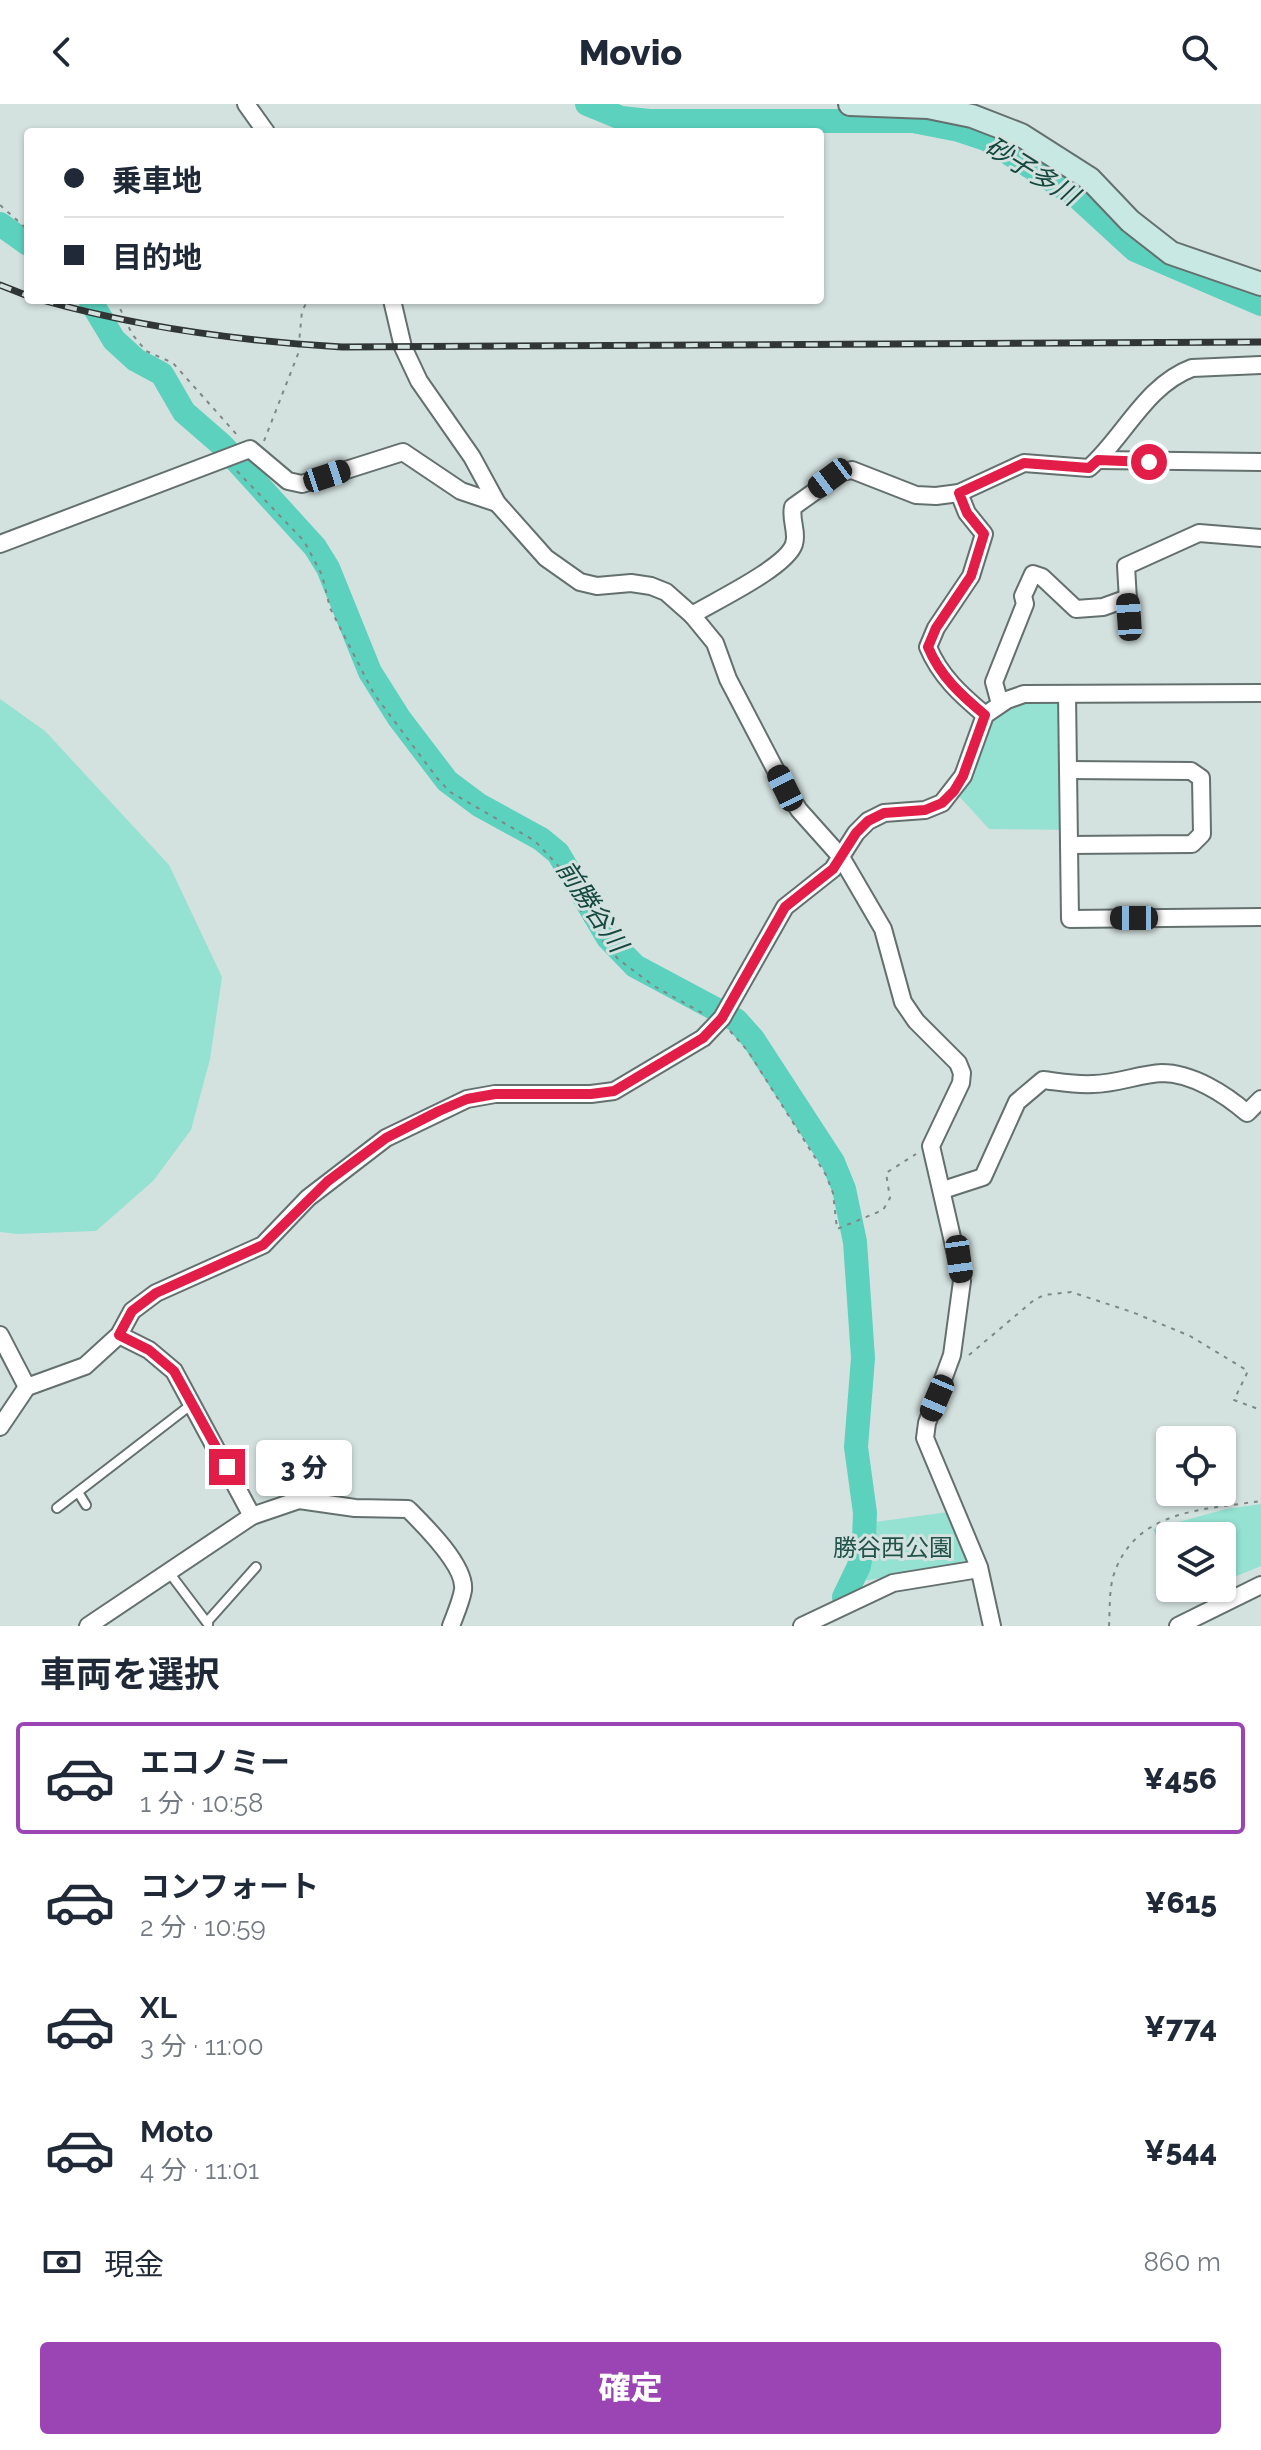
<!DOCTYPE html>
<html lang="ja">
<head>
<meta charset="utf-8">
<style>
  body { margin:0; font-family:Raleway,"Noto Sans JP",sans-serif; background:#f6f6f7; color:#1f2937; height:100vh; display:flex; flex-direction:column; font-size:30px; white-space:nowrap }
  * { box-sizing:border-box; margin:0 }
  p { font-size:26px; color:#747a83 }
  .icon { flex:none; width:44px; height:44px; fill:none; stroke:currentColor; stroke-width:2; stroke-linecap:round; stroke-linejoin:round }
  .map { position:relative; height:1522px; overflow:hidden }
  .panel { display:flex; flex-direction:column; background:#fff; flex:1 }
  .panel>* { flex:none }
  .banner { position:absolute; left:24px; top:24px; width:800px; height:176px; border-radius:8px; box-shadow:0 2px 6px #0004; display:grid; align-content:center; height:176px; padding:0 40px; background:#fff }
  .buttons { position:absolute; left:1156px; top:1322px; display:grid; gap:16px }
  .buttons a { display:grid; place-items:center; width:80px; height:80px; border-radius:8px; background:#fff; box-shadow:0 2px 6px #0004; font-size:40px }
  .end { position:absolute; width:36px; height:36px; margin:-18px; border:10px solid #e11d48; background:#fff; box-shadow:0 0 0 4px #fff }
  .from { border-radius:50% }
  .bubble { position:absolute; height:56px; border-radius:8px; background:#fff; box-shadow:0 2px 6px #0004; font-size:26px; font-weight:800; line-height:56px; text-align:center }
  .car { position:absolute; width:24px; height:48px; margin:-24px -12px; border-radius:10px; box-shadow:0 0 6px 2px #0007; background:linear-gradient(#222 24%,#8ab4d8 0 40%,#222 0 76%,#8ab4d8 0 86%,#222 0) }
  .banner b { display:flex; align-items:center; gap:28px; height:76px; font-size:30px }
  .banner b+b { border-top:2px solid #e0e1e3 }
  .banner i { width:20px; height:20px; background:#1f2937 }
  ul { padding:0; list-style:none }
  li { display:flex; align-items:center; gap:24px; height:112px; margin:0 16px 12px; padding:0 24px; border:4px solid transparent; border-radius:8px }
  li div { flex:1 }
  li b { display:block; font-size:30px }
  li em { font-style:normal; font-weight:800 }
  li.on { border-color:#9a45b3 }
  li>.icon { width:72px; height:72px; stroke-width:1.5 }
  h2 { padding:0 40px; font-size:36px; line-height:96px }
  .pay { display:flex; align-items:center; gap:20px; height:88px; padding:0 40px; font-size:30px }
  .pay p { margin-inline-start:auto }
  .primary-button { display:flex; gap:16px; margin-top:auto; padding:16px 40px }
  .primary-button a { flex:1; height:92px; border-radius:8px; background:#9a45b3; color:#fff; font-size:32px; font-weight:800; line-height:92px; text-align:center }
  header { display:flex; justify-content:space-between; align-items:center; height:104px; padding:0 40px; background:#fff; font-size:36px; font-weight:800 }
  .map>svg:first-child { display:block }
</style>
</head>
<body>
<header><svg class="icon" aria-label="back" viewBox="0 0 24 24"><path d="M15 5l-7 7 7 7"/></svg>Movio<svg class="icon" aria-label="search" viewBox="0 0 24 24"><circle cx="10" cy="10" r="6"/><path d="M15 15l6 6"/></svg></header>
<div class="map">
<svg width="1261" height="1522" viewBox="0 0 1261 1522">
  <rect width="100%" height="100%" fill="#d4e2df"/>
  <!-- green -->
  <g fill="#95e1d2">
    <path d="M0 595 45 627 169 761 222 873 210 955 191 1026 153 1077 96 1127 17 1130 0 1128Z"/>
    <path d="M1075 595 1066 726 989 725 957 690 981 622 1009 597Z"/>
    <path d="M1261 1400V1462L1222 1478V1432H1170V1464L1153 1425 1226 1405Z"/>
    <path d="M948 1408 967 1461 862 1477 868 1419Z"/>
  </g>
  <g fill="none" stroke-linecap="round" stroke-linejoin="round">
    <!-- river -->
    <g stroke="#5cd1be" stroke-width="24">
      <path d="M587 0 621 14 649 17H913L959 26 986 35 1075 91 1135 146 1261 200"/>
      <path d="M0 120 28 140"/>
      <path d="M90 196 114 236 136 256 162 270 184 308 222 341 315 443 328 464 370 568 399 614 447 677 479 701 541 735 558 749 608 834 635 862 736 916 753 935 833 1058 844 1085 855 1138 863 1254 856 1343 865 1409 864 1433 859 1462 844 1493"/>
    </g>
    <!-- lane casing -->
    <g stroke="#64706e" stroke-width="12">
      <g id="lane">
        <path d="M78 1388 86 1401"/>
        <path d="M57 1404 192 1300"/>
        <path d="M168 1467 208 1520"/>
        <path d="M207 1518 256 1463"/>
      </g>
    </g>
    <!-- street casing -->
    <g stroke="#64706e" stroke-width="20">
      <g id="street">
        <path d="M246 0 266 28"/>
        <path d="M392 196 403 243 419 277 472 353 497 399 546 454 580 478 597 482 631 479 651 482 666 488 692 511 715 539 728 575 785 684 799 706 841 753 883 825 903 898 916 917 958 959 962 969 961 979 931 1042 962 1177 952 1251 927 1319 925 1334 979 1463 992 1522"/>
        <path d="M1098 356 1261 358"/>
        <path d="M959 389 967 409 984 430 971 472 936 524 928 543C940 572 961 591 985 611"/>
        <path d="M0 440 250 345 288 377 302 380 403 348 461 387 497 399"/>
        <path d="M692 511C715 497 787 463 794 440 798 428 790 416 793 403L842 368 852 366 916 391 936 392 959 389 1024 359 1089 364C1124 333 1146 281 1192 264L1261 261"/>
        <path d="M1129 513 1126 462 1199 429 1261 434"/>
        <path d="M1067 590 1070 815 1261 813"/>
        <path d="M1000 600 994 578 1025 500 1023 492 1033 470 1042 473 1076 505 1103 503 1128 494"/>
        <path d="M1068 666 1191 667 1201 674 1202 730 1192 740 1069 741"/>
        <path d="M943 1086 983 1073 1017 998 1043 976C1060 978 1076 981 1093 980 1117 980 1139 970 1162 969 1192 969 1225 990 1247 1009L1261 995"/>
        <path d="M0 1231 27 1283"/>
        <path d="M119 1231 149 1246 174 1267 252 1412"/>
        <path d="M0 1323 27 1283 85 1262 119 1231 132 1207 156 1189 263 1141 308 1094 386 1034 467 995 495 990H591L614 987 703 934 722 914 785 803 833 765 856 729 868 717 884 709 925 706 942 699 963 672 985 611 1007 596 1024 590 1261 589"/>
        <path d="M88 1522 252 1412 299 1396 355 1404 408 1405C424 1421 466 1462 463 1486 461 1498 455 1511 451 1522"/>
        <path d="M802 1522 893 1479 979 1465"/>
        <path d="M1178 1522 1261 1481"/>
      </g>
    </g>
    <!-- secondary casing -->
    <g stroke="#64706e" stroke-width="26">
      <path id="secondary" d="M850 0 928 3 972 12 1021 31 1090 75 1130 117 1171 149 1261 180"/>
    </g>
    <!-- path -->
    <g stroke="#7e8885" stroke-width="2" stroke-dasharray="4 6" stroke-linecap="butt">
      <path d="M0 101 28 126"/>
      <path d="M116 196 132 230 146 247 173 259 238 332"/>
      <path d="M264 337 298 250 302 207 308 196"/>
      <path d="M237 367 304 437 322 471 330 504 374 590 437 674 450 688 535 737 563 767 585 816 618 855 654 882 704 910"/>
      <path d="M730 927 748 947 826 1071 833 1089 837 1125 883 1106 890 1094 886 1069 916 1050"/>
      <path d="M969 1251 1034 1196 1044 1191 1071 1188 1132 1208 1190 1232 1248 1267 1234 1296 1261 1306"/>
      <path d="M1109 1522C1110 1506 1109 1488 1113 1473 1134 1405 1203 1406 1261 1397"/>
    </g>
    <!-- lane -->
    <use href="#lane" stroke="#fff" stroke-width="8"/>
    <!-- street -->
    <use href="#street" stroke="#fff" stroke-width="16"/>
    <!-- secondary -->
    <use href="#secondary" stroke="#c8e8e3" stroke-width="22"/>
    <!-- rail casing -->
    <g stroke="#303635" stroke-width="7">
      <g id="rail">
        <path d="M0 181 28 192"/>
        <path d="M42 196C141 224 240 237 342 243L1261 238"/>
      </g>
    </g>
    <!-- rail -->
    <use href="#rail" stroke="#d4e2df" stroke-width="4" stroke-dasharray="12" stroke-linecap="butt"/>
  </g>
  <g fill="none" stroke-linecap="round" stroke-linejoin="round">
    <!-- route -->
    <path stroke="#e11d48" stroke-width="10" d="M227 1363 174 1267 149 1246 119 1231 132 1207 156 1189 263 1141 328 1077 386 1034 439 1007 467 995 495 990H591L614 987 703 934 722 914 785 803 833 765 856 729 868 717 884 709 925 706 942 699 954 687 963 672 985 611C961 591 940 572 928 543L936 524 971 472 984 430 967 409 959 389 1024 359 1089 364 1098 356 1149 358"/>
  </g>
  <g text-anchor="middle" stroke-width="6" stroke-linejoin="round" paint-order="stroke">
    <!-- park labels -->
    <g font-size="24" fill="#21534b" stroke="#d4e2df">
      <text x="893" y="1452">勝谷西公園</text>
    </g>
    <!-- water labels -->
    <g font-size="26" font-style="italic" fill="#144840" stroke="#d4e2df">
      <text transform="translate(1032 67) rotate(32)" y="9">砂子多川</text>
      <text transform="translate(592 802) rotate(56)" y="9">前勝谷川</text>
    </g>
  </g>
</svg>
<div class="buttons">
<a><svg class="icon" aria-label="locate" viewBox="0 0 24 24"><circle cx="12" cy="12" r="6"/><path d="M12 2v4M12 18v4M2 12h4M18 12h4"/></svg></a>
<a><svg class="icon" aria-label="layers" viewBox="0 0 24 24"><path d="M12 4l9 5-9 5-9-5zM3 14l9 5 9-5"/></svg></a>
</div>
<i class="end from" style="left:1149px;top:358px"></i>
<i class="end" style="left:227px;top:1363px"></i>
<div class="bubble" style="left:256px;top:1336px;width:96px">3 分</div>
<i class="car" style="left:327px;top:372px;rotate:72deg"></i>
<i class="car" style="left:830px;top:374px;rotate:233deg"></i>
<i class="car" style="left:1129px;top:513px;rotate:356deg"></i>
<i class="car" style="left:785px;top:684px;rotate:334deg"></i>
<i class="car" style="left:1134px;top:814px;rotate:270deg"></i>
<i class="car" style="left:959px;top:1155px;rotate:172deg"></i>
<i class="car" style="left:937px;top:1294px;rotate:203deg"></i>
<div class="banner">
<b><i class="from"></i>乗車地</b>
<b><i></i>目的地</b>
</div>
</div>
<section class="panel">
<h2>車両を選択</h2>
<ul>
<li class="on"><svg class="icon" aria-label="car" viewBox="0 0 24 24"><path d="M5 17H2v-5l4-1 3-4h7l3 4 3 1v5h-3M9 17h6M6 11h13"/><circle cx="7" cy="17" r="2"/><circle cx="17" cy="17" r="2"/></svg><div><b>エコノミー</b><p>1 分 · 10:58</p></div><em>¥456</em></li>
<li><svg class="icon" aria-label="car" viewBox="0 0 24 24"><path d="M5 17H2v-5l4-1 3-4h7l3 4 3 1v5h-3M9 17h6M6 11h13"/><circle cx="7" cy="17" r="2"/><circle cx="17" cy="17" r="2"/></svg><div><b>コンフォート</b><p>2 分 · 10:59</p></div><em>¥615</em></li>
<li><svg class="icon" aria-label="car" viewBox="0 0 24 24"><path d="M5 17H2v-5l4-1 3-4h7l3 4 3 1v5h-3M9 17h6M6 11h13"/><circle cx="7" cy="17" r="2"/><circle cx="17" cy="17" r="2"/></svg><div><b>XL</b><p>3 分 · 11:00</p></div><em>¥774</em></li>
<li><svg class="icon" aria-label="car" viewBox="0 0 24 24"><path d="M5 17H2v-5l4-1 3-4h7l3 4 3 1v5h-3M9 17h6M6 11h13"/><circle cx="7" cy="17" r="2"/><circle cx="17" cy="17" r="2"/></svg><div><b>Moto</b><p>4 分 · 11:01</p></div><em>¥544</em></li>
</ul>
<div class="pay"><svg class="icon" aria-label="cash" viewBox="0 0 24 24"><path d="M3 7h18v10H3z"/><circle cx="12" cy="12" r="2"/></svg>現金<p>860 m</p></div>
<div class="primary-button"><a>確定</a></div>
</section>
</body>
</html>
